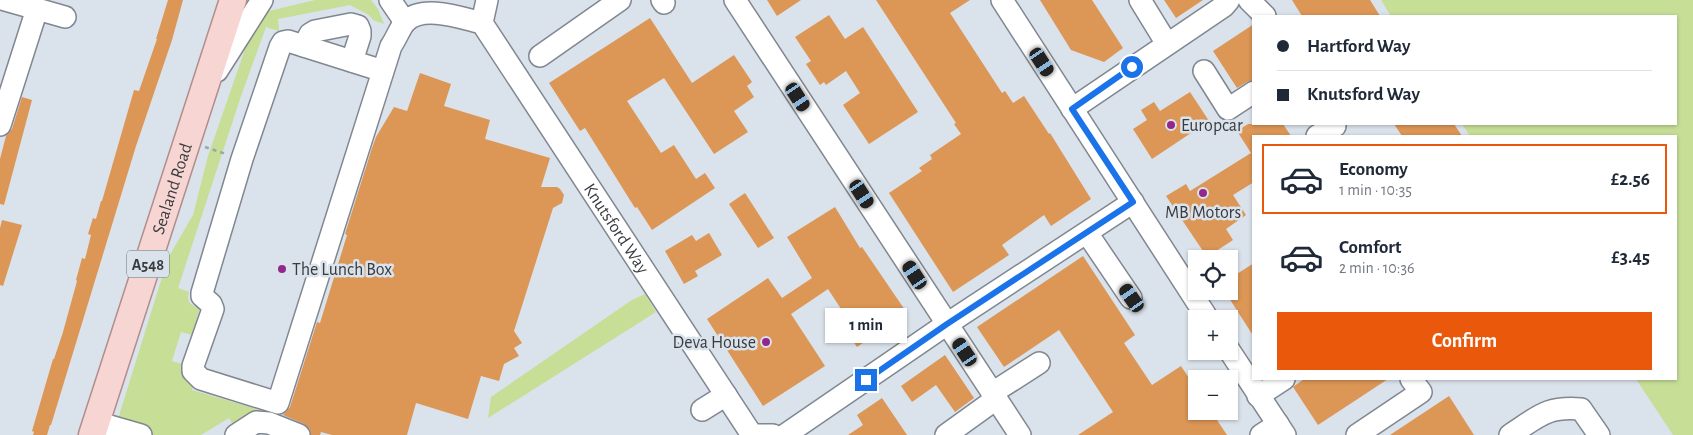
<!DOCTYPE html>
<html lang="en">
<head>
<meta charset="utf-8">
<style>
  body { margin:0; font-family:"Alegreya Sans",sans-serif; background:#f2f2f3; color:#1f2937; height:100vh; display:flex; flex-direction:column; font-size:19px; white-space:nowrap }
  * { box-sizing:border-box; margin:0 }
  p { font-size:16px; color:#747a83 }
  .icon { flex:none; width:28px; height:28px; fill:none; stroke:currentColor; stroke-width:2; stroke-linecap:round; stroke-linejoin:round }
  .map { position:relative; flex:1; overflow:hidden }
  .sheet { position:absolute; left:1252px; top:135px; width:425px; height:245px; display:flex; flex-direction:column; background:#fff; border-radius:0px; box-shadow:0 1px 4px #0004 }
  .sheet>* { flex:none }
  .banner { position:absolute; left:1252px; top:15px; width:425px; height:110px; border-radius:0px; box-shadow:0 1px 4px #0004; display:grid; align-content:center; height:110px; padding:0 25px; background:#fff }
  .tools { position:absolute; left:1188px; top:250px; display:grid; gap:10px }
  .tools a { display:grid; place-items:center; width:50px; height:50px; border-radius:0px; background:#fff; box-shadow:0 1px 4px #0004; font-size:25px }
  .end { position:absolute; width:22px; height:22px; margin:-11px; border:6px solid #1a73e8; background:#fff; box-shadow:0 0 0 2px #fff }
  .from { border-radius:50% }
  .bubble { position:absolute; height:35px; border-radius:0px; background:#fff; box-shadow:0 1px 4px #0004; font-size:16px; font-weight:700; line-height:35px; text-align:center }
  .car { position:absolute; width:15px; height:30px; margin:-15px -8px; border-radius:6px; box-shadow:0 0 4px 1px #0007; background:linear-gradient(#222 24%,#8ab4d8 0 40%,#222 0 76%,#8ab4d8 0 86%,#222 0) }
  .banner b { display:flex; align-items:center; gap:18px; height:48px; font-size:19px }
  .banner b+b { border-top:1px solid #e0e1e3 }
  .banner i { width:12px; height:12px; background:#1f2937 }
  ul { padding:9px 0 0; list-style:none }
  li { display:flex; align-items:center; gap:15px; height:70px; margin:0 10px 8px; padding:0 15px; border:2px solid transparent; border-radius:0px }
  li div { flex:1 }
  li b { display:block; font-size:19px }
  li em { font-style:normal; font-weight:700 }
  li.active { border-color:#ea580c }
  li>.icon { width:45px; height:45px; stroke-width:1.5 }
  .button { display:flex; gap:10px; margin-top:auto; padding:10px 25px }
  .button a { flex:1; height:58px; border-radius:0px; background:#ea580c; color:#fff; font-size:20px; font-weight:700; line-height:58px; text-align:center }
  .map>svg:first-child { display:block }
</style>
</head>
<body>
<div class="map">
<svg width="1693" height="435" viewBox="0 0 1693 435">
  <rect width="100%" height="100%" fill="#dae2eb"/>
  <!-- green -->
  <g fill="#c6de96">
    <path d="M315 0H371L378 9 384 24 373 20 369 15 350 5 278 19 279 31 266 27 241 96 178 288 189 292C186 301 190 306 200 308L192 335 181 332 172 361 182 364 183 372 195 379 192 390 277 415 275 423 234 427 229 418 201 435H113L168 258 193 215 208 156 252 29 261 17 269 11Z"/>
    <path d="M1381 0H1693V435H1673L1636 379H1676V136H1470L1462 124H1676V16H1391Z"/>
    <path d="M645 294 656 312 488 418 491 397 632 300Z"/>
  </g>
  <!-- building -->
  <g fill="#dc9656">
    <path d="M168 0H183L172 40 136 146 51 425H50L47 435H33L34 432 32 431 53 359H54L63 332 77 281 76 280 82 258 85 259 91 235 88 234 93 218 96 219 101 201H102L134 90 139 91 157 39H156Z"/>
    <path d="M767 0H801L777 16Z"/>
    <path d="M876 0H970L950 13 1002 93 1005 91 1013 103 1024 96 1049 134 1050 133 1091 199 1051 226 1044 215 1002 245 1009 255 953 292 889 193 922 171 919 168 932 159 930 155 961 134 954 124 956 123Z"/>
    <path d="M1040 0H1092L1123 48 1104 62 1071 50Z"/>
    <path d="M1164 0H1203L1176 18Z"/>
    <path d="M1292 0H1370L1380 16H1302Z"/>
    <path d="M829 15 845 39 863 27 918 112 869 144 843 105 860 93 846 71 826 85 824 82 820 85 806 64 811 61 795 37Z"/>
    <path d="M650 18 692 83 734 55 752 82 747 86 754 97 734 111 748 132 714 154 664 78 627 101 661 153 674 145 696 179 705 173 715 188 652 230 637 207 635 208 585 128 580 131 549 83Z"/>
    <path d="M1254 24V80L1247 82 1237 88 1213 51Z"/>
    <path d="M420 73 451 84 444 106 490 120 485 139 550 158 541 187H557L560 189 564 195 562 203 553 208 514 331 522 343 514 348 519 356 504 364 499 381 481 376 468 419 416 403 407 435H332L321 432 320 435H311L309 428 304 424 283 415 290 407 317 322 320 323 347 235 345 234 372 148 376 137 394 107 407 111Z"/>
    <path d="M1190 92 1209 121 1152 159 1133 129 1147 120 1141 110 1154 102 1160 111Z"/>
    <path d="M22 97 32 100 4 205 0 204V159L6 136 12 129Z"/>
    <path d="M1248 124H1283L1291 136H1254V182L1233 195 1246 215 1226 229 1233 240 1207 257 1166 196 1186 184 1190 191 1251 153 1237 131Z"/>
    <path d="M1394 124H1454L1462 136H1402Z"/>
    <path d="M745 193 774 238 758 248 729 204Z"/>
    <path d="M835 207 860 248 862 247 907 313 857 347 838 319 845 315 828 289 791 314 825 366 763 406 707 319 768 278 782 298 812 278 787 237Z"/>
    <path d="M2 220 22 225 3 286 0 285V228Z"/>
    <path d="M709 233 722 255 695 271 698 276 684 284 665 251 692 235 696 241Z"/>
    <path d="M1083 256 1135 335 1124 343 1152 385 1181 366 1196 389V411H1211L1227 435H1078L1113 412 1059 330 1004 367 977 327Z"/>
    <path d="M1254 263V337L1229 298V279Z"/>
    <path d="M945 355 974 398 955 412 936 385 912 402 901 386Z"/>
    <path d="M1304 379H1388L1318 425 1293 387Z"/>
    <path d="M1449 396 1474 435H1390Z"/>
    <path d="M882 398 907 435H848L863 425 857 415Z"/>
  </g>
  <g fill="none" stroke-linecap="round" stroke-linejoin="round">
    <!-- minor casing -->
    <g stroke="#808790" stroke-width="24">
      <g id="minor">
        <path d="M5 0 65 17"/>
        <path d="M390 0 405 22"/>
        <path id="s1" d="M487 0 482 23 752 435H773"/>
        <path d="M662 0 664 3"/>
        <path d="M735 0 1020 435"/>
        <path d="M1002 0 1208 319"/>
        <path d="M1140 0 1167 44"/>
        <path d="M1249 0 1265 16"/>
        <path d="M304 46 310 34 315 31 351 24 358 26 360 31V36L352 61"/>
        <path d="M540 56 620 0"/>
        <path d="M217 71 262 0"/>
        <path d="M383 71 288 41 283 42 280 47 242 159 202 293V296L211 304 213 309 193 366V371L201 379 278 403 391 46C396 39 400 28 405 22 423 4 461 18 482 23"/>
        <path d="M1204 71 1228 109 1254 92"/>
        <path d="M1072 109 1224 6 1229 0"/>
        <path d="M0 125 37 9"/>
        <path d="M1317 136 1335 126"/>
        <path d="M1087 233 1131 298"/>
        <path d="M1229 350 1285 435"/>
        <path d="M992 393 1039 363"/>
        <path d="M1258 396 1284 379"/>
        <path d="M702 410 726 395"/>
        <path d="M96 422 141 435"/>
        <path d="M236 435 256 422 269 423 299 435"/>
        <path d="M785 435 947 324 1133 202"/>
        <path d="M946 435 996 399"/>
        <path d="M1261 435 1278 424"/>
        <path d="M1357 435 1421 392 1411 379"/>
        <path d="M1510 435C1538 417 1546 406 1581 409L1599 435"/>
      </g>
    </g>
    <!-- major casing -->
    <g stroke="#b18d8c" stroke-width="29">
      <g id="major">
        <path id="s2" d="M92 435 233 0"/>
      </g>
    </g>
    <!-- path -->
    <path stroke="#9ea5ab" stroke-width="2.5" stroke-dasharray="4 4" stroke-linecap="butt" d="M205 147 226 154"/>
    <!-- minor -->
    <use href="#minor" stroke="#fff" stroke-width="21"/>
    <!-- major -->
    <use href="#major" stroke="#f7d5d3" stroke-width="26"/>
  </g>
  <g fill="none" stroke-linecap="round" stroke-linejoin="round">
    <!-- route -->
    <path stroke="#1a73e8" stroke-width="6" d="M866 380 947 324 1133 202 1072 109 1132 67"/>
  </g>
  <!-- markers -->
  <g fill="#92288b" stroke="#dae2eb" stroke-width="2">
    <circle cx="1171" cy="125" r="5"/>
    <circle cx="1203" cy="193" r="5"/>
    <circle cx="282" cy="269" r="5"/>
    <circle cx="766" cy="342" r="5"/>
  </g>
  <g text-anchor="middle" stroke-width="5" stroke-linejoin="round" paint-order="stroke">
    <!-- shield labels -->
    <rect fill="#dae2eb" stroke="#696e73" stroke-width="1" x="127" y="250.5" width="42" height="27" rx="4"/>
    <g font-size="16" font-weight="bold" fill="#393c3f">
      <text x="148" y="270">A548</text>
    </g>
    <!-- poi labels -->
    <g font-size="18" fill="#393c3f" stroke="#dae2eb" text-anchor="start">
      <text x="1181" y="131">Europcar</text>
      <text x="1203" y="218" text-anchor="middle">MB Motors</text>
      <text x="292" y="275">The Lunch Box</text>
      <text x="756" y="348" text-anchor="end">Deva House</text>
    </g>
    <!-- street labels -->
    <g font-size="18" fill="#393c3f" stroke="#dae2eb">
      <text dy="6" stroke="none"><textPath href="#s2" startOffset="259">Sealand Road</textPath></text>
      <text dy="6" stroke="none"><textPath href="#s1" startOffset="269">Knutsford Way</textPath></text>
    </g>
  </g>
</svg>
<div class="tools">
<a><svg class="icon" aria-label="locate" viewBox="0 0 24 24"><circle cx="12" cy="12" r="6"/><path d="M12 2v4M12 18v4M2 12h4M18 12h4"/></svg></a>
<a>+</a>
<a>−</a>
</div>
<i class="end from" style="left:1132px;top:67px"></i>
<i class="end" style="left:866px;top:380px"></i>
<div class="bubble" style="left:825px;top:308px;width:82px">1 min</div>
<i class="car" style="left:1042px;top:62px;rotate:147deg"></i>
<i class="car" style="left:798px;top:97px;rotate:147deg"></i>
<i class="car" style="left:862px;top:194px;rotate:147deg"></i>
<i class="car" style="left:915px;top:275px;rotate:327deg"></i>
<i class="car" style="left:1132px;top:298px;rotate:325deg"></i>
<i class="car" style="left:965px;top:352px;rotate:326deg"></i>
<div class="banner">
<b><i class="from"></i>Hartford Way</b>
<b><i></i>Knutsford Way</b>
</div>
<section class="sheet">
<ul>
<li class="active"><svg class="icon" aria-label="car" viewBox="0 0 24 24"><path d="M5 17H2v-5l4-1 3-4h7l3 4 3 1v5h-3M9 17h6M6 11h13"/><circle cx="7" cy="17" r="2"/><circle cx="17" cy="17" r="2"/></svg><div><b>Economy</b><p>1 min · 10:35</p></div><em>£2.56</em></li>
<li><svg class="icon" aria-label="car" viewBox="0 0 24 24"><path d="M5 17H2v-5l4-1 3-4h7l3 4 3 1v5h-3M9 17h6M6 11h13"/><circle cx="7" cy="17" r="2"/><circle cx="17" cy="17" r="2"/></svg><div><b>Comfort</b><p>2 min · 10:36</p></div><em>£3.45</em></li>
</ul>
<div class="button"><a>Confirm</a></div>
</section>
</div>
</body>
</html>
